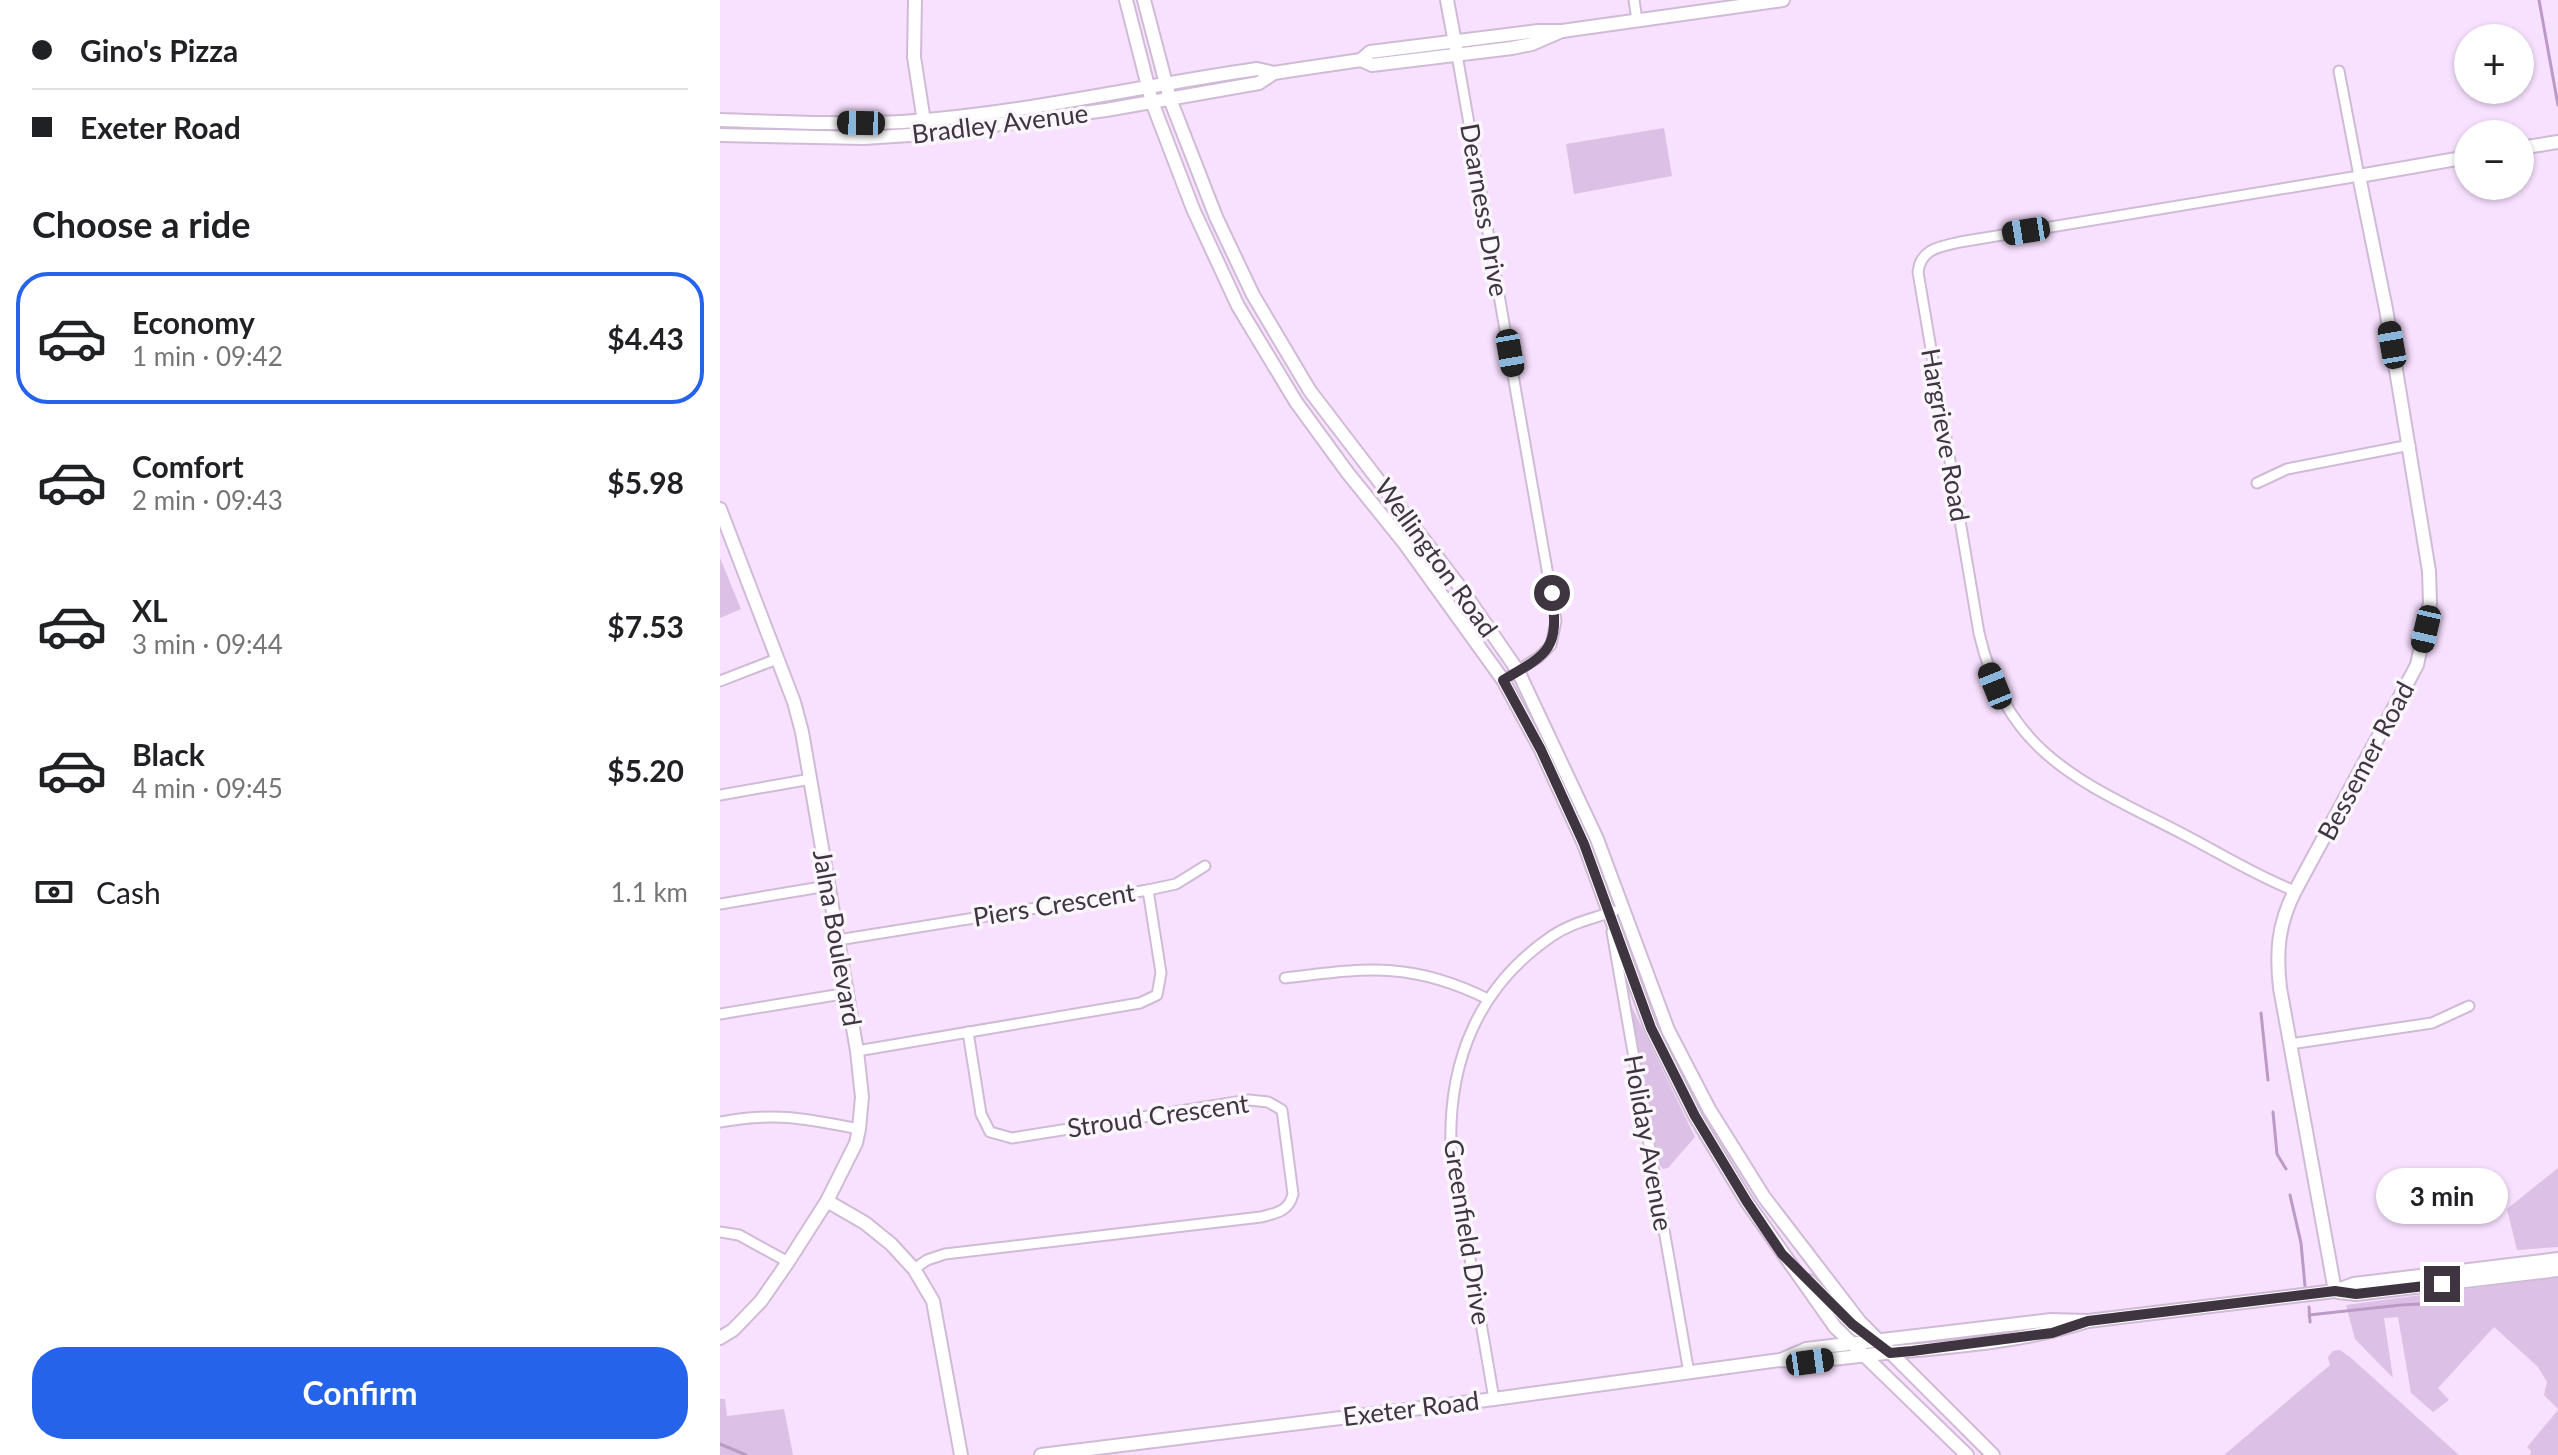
<!DOCTYPE html>
<html lang="en">
<head>
<meta charset="utf-8">
<style>
  body { margin:0; font-family:Lato,sans-serif; background:#f2f2f2; color:#202124; height:100vh; display:flex; flex-direction:column; font-size:30px; white-space:nowrap }
  * { box-sizing:border-box; margin:0 }
  p { font-size:26px; color:#757577 }
  .icon { flex:none; width:44px; height:44px; fill:none; stroke:currentColor; stroke-width:2; stroke-linecap:round; stroke-linejoin:round }
  .map { position:relative; flex:1; overflow:hidden }
  .panel { display:flex; flex-direction:column; background:#fff; width:720px }
  .panel>* { flex:none }
  .hud { display:grid; align-content:center; height:176px; padding:0 32px; background:#fff }
  .buttons { position:absolute; left:1734px; top:24px; display:grid; gap:16px }
  .buttons a { display:grid; place-items:center; width:80px; height:80px; border-radius:50%; background:#fff; box-shadow:0 2px 6px #0004; font-size:40px }
  .end { position:absolute; width:36px; height:36px; margin:-18px; border:10px solid #3e3541; background:#fff; box-shadow:0 0 0 4px #fff }
  .from { border-radius:50% }
  .bubble { position:absolute; height:56px; border-radius:28px; background:#fff; box-shadow:0 2px 6px #0004; font-size:26px; font-weight:700; line-height:56px; text-align:center }
  .car { position:absolute; width:24px; height:48px; margin:-24px -12px; border-radius:10px; box-shadow:0 0 6px 2px #0007; background:linear-gradient(#222 24%,#8ab4d8 0 40%,#222 0 76%,#8ab4d8 0 86%,#222 0) }
  .hud b { display:flex; align-items:center; gap:28px; height:76px; font-size:30px }
  .hud b+b { border-top:2px solid #e0e0e0 }
  .hud i { width:20px; height:20px; background:#202124 }
  ul { padding:0; list-style:none }
  li { display:flex; align-items:center; gap:24px; height:132px; margin:0 16px 12px; padding:0 16px; border:4px solid transparent; border-radius:32px }
  li div { flex:1 }
  li b { display:block; font-size:30px }
  li em { font-style:normal; font-weight:700 }
  li.current { border-color:#2563eb }
  li>.icon { width:72px; height:72px; stroke-width:1.5 }
  h2 { padding:0 32px; font-size:36px; line-height:96px }
  .pay { display:flex; align-items:center; gap:20px; height:88px; padding:0 32px; font-size:30px }
  .pay p { margin-inline-start:auto }
  .button { display:flex; gap:16px; margin-top:auto; padding:16px 32px }
  .button a { flex:1; height:92px; border-radius:32px; background:#2563eb; color:#fff; font-size:32px; font-weight:700; line-height:92px; text-align:center }
  main { display:flex; flex:1; min-height:0 }
  .map>svg:first-child { display:block }
</style>
</head>
<body>
<main>
<section class="panel">
<div class="hud">
<b><i class="from"></i>Gino's Pizza</b>
<b><i></i>Exeter Road</b>
</div>
<h2>Choose a ride</h2>
<ul>
<li class="current"><svg class="icon" aria-label="car" viewBox="0 0 24 24"><path d="M5 17H2v-5l4-1 3-4h7l3 4 3 1v5h-3M9 17h6M6 11h13"/><circle cx="7" cy="17" r="2"/><circle cx="17" cy="17" r="2"/></svg><div><b>Economy</b><p>1 min · 09:42</p></div><em>$4.43</em></li>
<li><svg class="icon" aria-label="car" viewBox="0 0 24 24"><path d="M5 17H2v-5l4-1 3-4h7l3 4 3 1v5h-3M9 17h6M6 11h13"/><circle cx="7" cy="17" r="2"/><circle cx="17" cy="17" r="2"/></svg><div><b>Comfort</b><p>2 min · 09:43</p></div><em>$5.98</em></li>
<li><svg class="icon" aria-label="car" viewBox="0 0 24 24"><path d="M5 17H2v-5l4-1 3-4h7l3 4 3 1v5h-3M9 17h6M6 11h13"/><circle cx="7" cy="17" r="2"/><circle cx="17" cy="17" r="2"/></svg><div><b>XL</b><p>3 min · 09:44</p></div><em>$7.53</em></li>
<li><svg class="icon" aria-label="car" viewBox="0 0 24 24"><path d="M5 17H2v-5l4-1 3-4h7l3 4 3 1v5h-3M9 17h6M6 11h13"/><circle cx="7" cy="17" r="2"/><circle cx="17" cy="17" r="2"/></svg><div><b>Black</b><p>4 min · 09:45</p></div><em>$5.20</em></li>
</ul>
<div class="pay"><svg class="icon" aria-label="cash" viewBox="0 0 24 24"><path d="M3 7h18v10H3z"/><circle cx="12" cy="12" r="2"/></svg>Cash<p>1.1 km</p></div>
<div class="button"><a>Confirm</a></div>
</section>
<div class="map">
<svg width="1838" height="1455" viewBox="0 0 1838 1455">
  <rect width="100%" height="100%" fill="#f8e1ff"/>
  <!-- green -->
  <g fill="#ddc0e6">
    <path d="M944 128 952 176 854 194 846 144Z"/>
    <path d="M0 558 21 609 0 618Z"/>
    <path d="M910 1003 975 1137 948 1168 943 1169 939 1164Z"/>
    <path d="M1838 1168V1247L1797 1250 1787 1209Z"/>
    <path d="M1838 1277V1409L1824 1395 1827 1382 1817 1366 1774 1327 1718 1388 1729 1400 1713 1412 1691 1393 1678 1317 1664 1318 1673 1378 1635 1339 1626 1305Z"/>
    <path d="M1620 1350 1630 1357 1739 1455H1504L1610 1365 1608 1357 1613 1351Z"/>
    <path d="M0 1399H5L7 1416 64 1409 73 1455H0Z"/>
    <path d="M1838 1410V1455H1810L1811 1451 1807 1447Z"/>
  </g>
  <g fill="none" stroke-linecap="round" stroke-linejoin="round">
    <!-- stream -->
    <g stroke="#bb9ac5" stroke-width="3">
      <path d="M1819 0 1838 105"/>
      <path d="M1541 1013 1548 1080"/>
      <path d="M1553 1112 1557 1154 1566 1169"/>
      <path d="M1570 1195 1581 1243 1585 1286"/>
      <path d="M1589 1307 1590 1322"/>
      <path d="M1589 1315 1681 1305 1738 1302"/>
      <path d="M0 1444 26 1455"/>
    </g>
    <!-- street casing -->
    <g stroke="#d0bbd7" stroke-width="13">
      <g id="street">
        <path d="M914 0 917 20"/>
        <path d="M737 55 836 621 831 645 819 657 783 680"/>
        <path d="M1537 483 1567 469 1690 445"/>
        <path d="M0 681 57 659"/>
        <path d="M0 795 91 779"/>
        <path d="M428 890 456 884 485 866"/>
        <path d="M1575 891C1536 876 1498 852 1461 833 1360 781 1287 755 1259 633L1198 272C1201 248 1220 247 1240 242L1639 176 1619 71"/>
        <path d="M0 904 107 886"/>
        <path d="M892 932 969 1373"/>
        <path d="M118 940 428 890 441 973 437 995 420 1003 137 1051"/>
        <path d="M565 978C647 968 691 961 768 999"/>
        <path d="M0 1014 128 993"/>
        <path d="M1570 1044 1712 1023 1749 1006"/>
        <path d="M0 1122C57 1112 83 1118 139 1129"/>
        <path d="M0 1232 19 1235 68 1262"/>
        <path d="M194 1269 207 1260 225 1254 541 1217C557 1213 569 1211 573 1194L562 1110 548 1102 529 1100 292 1138 270 1132 261 1114 248 1032"/>
        <path d="M774 1399 731 1148C728 1062 758 986 832 936 851 923 872 919 894 911"/>
      </g>
    </g>
    <!-- secondary casing -->
    <g stroke="#d0bbd7" stroke-width="16">
      <g id="secondary">
        <path d="M195 0 194 57 205 128"/>
        <path d="M406 0 432 102 473 209 518 306 576 402 627 472 685 544 783 680 821 750 864 844 931 1028 975 1116 1027 1202 1115 1327 1247 1455"/>
        <path d="M424 0 450 99 496 217 533 295 590 391 740 587 798 671 877 839 948 1030 989 1109 1044 1197 1140 1322 1273 1455"/>
        <path d="M727 0 736 48"/>
        <path d="M641 60 650 52 818 31H842L1063 0"/>
        <path d="M0 120C61 122 122 125 182 122 302 114 419 86 537 69L554 73"/>
        <path d="M0 135 144 138 205 134 386 110 539 83 554 73 580 69 641 60 652 65 792 48 812 44 842 31"/>
        <path d="M1800 148 1838 142"/>
        <path d="M0 509 74 702 82 732 137 1051 142 1097 139 1129 136 1143 107 1201 68 1262 41 1301 13 1330 0 1338"/>
        <path d="M107 1201 145 1223 171 1244 194 1269 213 1301 241 1455"/>
        <path d="M1089 1281 1138 1330"/>
        <path d="M1615 1291 1560 988C1556 952 1558 924 1575 891L1697 665 1710 603 1709 571 1666 309 1639 176 1748 157"/>
        <path d="M1618 1292 1636 1294 1838 1270"/>
        <path d="M1063 1359 1086 1349 1331 1320 1368 1321 1615 1291 1634 1284 1838 1259"/>
        <path d="M321 1455 774 1399 1060 1360C1096 1363 1129 1357 1165 1353 1233 1347 1303 1342 1368 1321"/>
      </g>
    </g>
    <!-- street -->
    <use href="#street" stroke="#fff" stroke-width="9"/>
    <!-- secondary -->
    <use href="#secondary" stroke="#fff" stroke-width="12"/>
  </g>
  <g fill="none" stroke-linecap="round" stroke-linejoin="round">
    <!-- route -->
    <path stroke="#3e3541" stroke-width="10" d="M832 593C839 649 830 653 783 680L821 750 864 844 931 1028 975 1116 1027 1202 1062 1254 1132 1324 1170 1353 1192 1351 1332 1333 1368 1321 1615 1291 1636 1294 1722 1284"/>
  </g>
  <g text-anchor="middle" stroke-width="7" stroke-linejoin="round" paint-order="stroke">
    <!-- street labels -->
    <g font-size="26" fill="#3e3541" stroke="#faf6fc">
      <text transform="translate(280 124) rotate(-7)" y="9">Bradley Avenue</text>
      <text transform="translate(764 210) rotate(80)" y="9">Dearness Drive</text>
      <text transform="translate(1225 435) rotate(80)" y="9">Hargrieve Road</text>
      <text transform="translate(716 558) rotate(54)" y="9">Wellington Road</text>
      <text transform="translate(1646 761) rotate(-62)" y="9">Bessemer Road</text>
      <text transform="translate(334 905) rotate(-9)" y="9">Piers Crescent</text>
      <text transform="translate(117 938) rotate(80)" y="9">Jalna Boulevard</text>
      <text transform="translate(438 1116) rotate(-8)" y="9">Stroud Crescent</text>
      <text transform="translate(928 1143) rotate(80)" y="9">Holiday Avenue</text>
      <text transform="translate(747 1232) rotate(81)" y="9">Greenfield Drive</text>
      <text transform="translate(691 1409) rotate(-7)" y="9">Exeter Road</text>
    </g>
  </g>
</svg>
<div class="buttons">
<a>+</a>
<a>−</a>
</div>
<i class="end from" style="left:832px;top:593px"></i>
<i class="end" style="left:1722px;top:1284px"></i>
<div class="bubble" style="left:1656px;top:1168px;width:132px">3 min</div>
<i class="car" style="left:141px;top:123px;rotate:271deg"></i>
<i class="car" style="left:1306px;top:231px;rotate:261deg"></i>
<i class="car" style="left:1672px;top:345px;rotate:350deg"></i>
<i class="car" style="left:790px;top:353px;rotate:170deg"></i>
<i class="car" style="left:1706px;top:629px;rotate:193deg"></i>
<i class="car" style="left:1275px;top:686px;rotate:338deg"></i>
<i class="car" style="left:1090px;top:1362px;rotate:82deg"></i>
</div>
</main>
</body>
</html>
